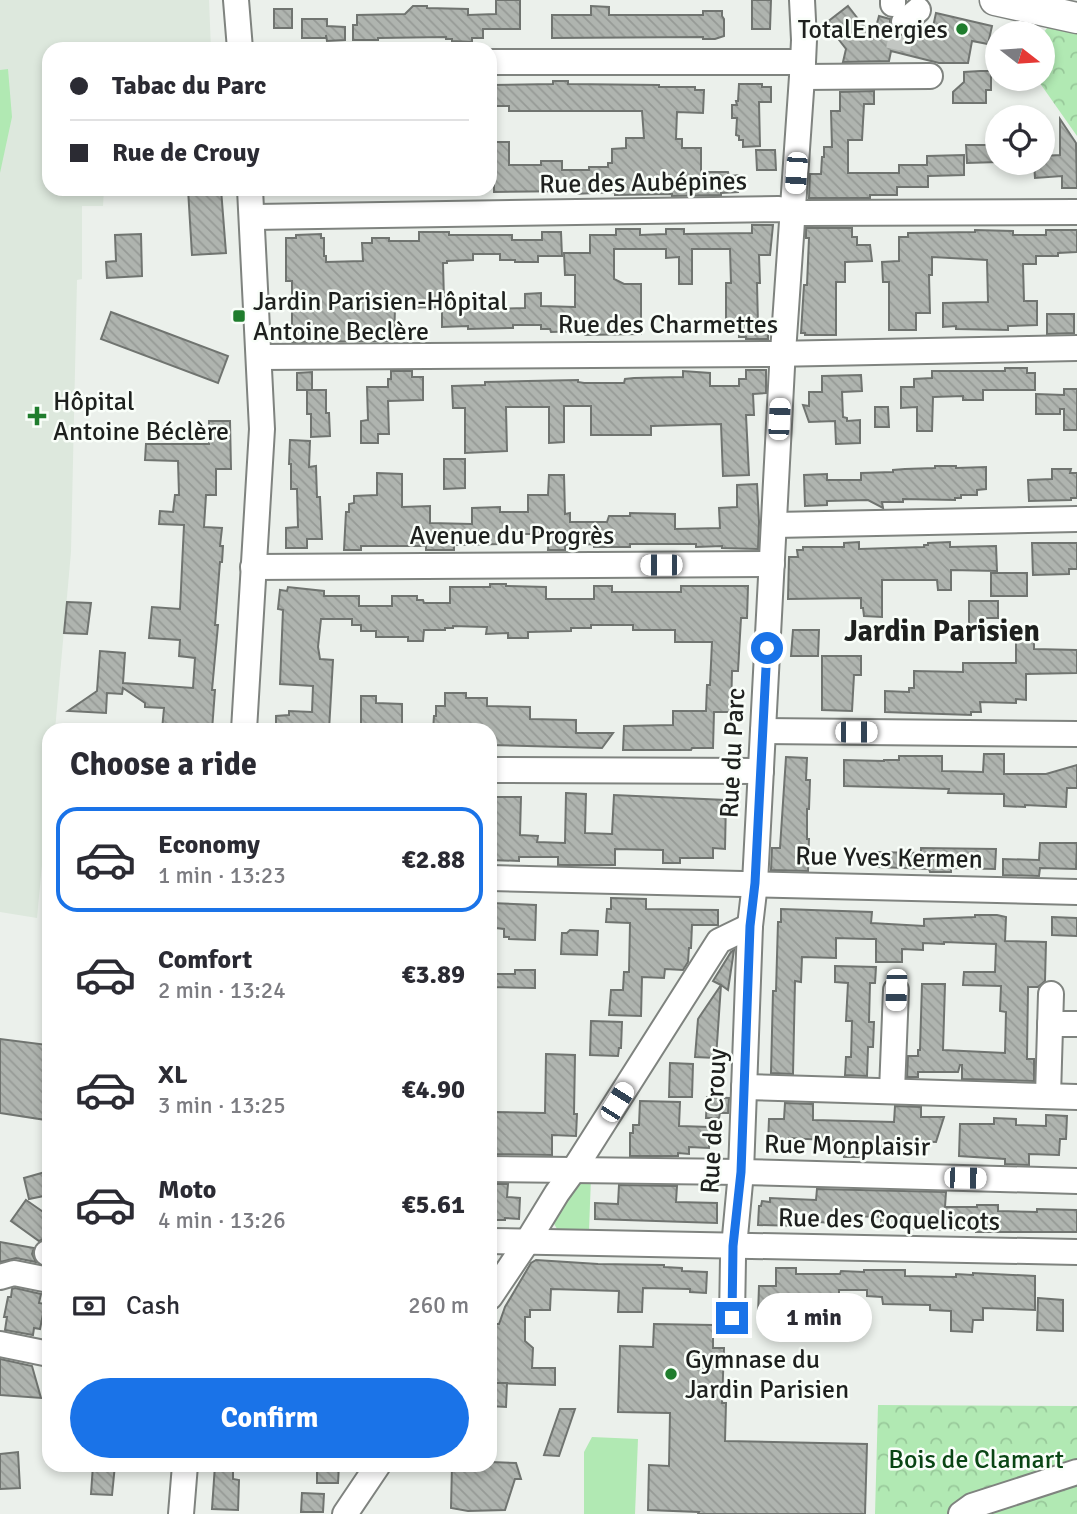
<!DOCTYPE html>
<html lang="en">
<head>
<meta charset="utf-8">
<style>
  body { margin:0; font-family:Signika,sans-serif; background:#f7f7f7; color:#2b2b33; height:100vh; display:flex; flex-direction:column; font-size:26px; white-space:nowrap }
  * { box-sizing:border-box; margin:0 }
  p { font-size:23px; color:#7c7c81 }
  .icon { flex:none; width:38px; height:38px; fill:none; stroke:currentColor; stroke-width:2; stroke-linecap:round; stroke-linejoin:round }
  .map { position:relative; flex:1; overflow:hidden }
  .panel { position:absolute; left:42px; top:723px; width:455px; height:749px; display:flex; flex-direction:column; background:#fff; border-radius:21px; box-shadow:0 4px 10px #0003 }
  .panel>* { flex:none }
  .top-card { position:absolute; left:42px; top:42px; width:455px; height:154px; border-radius:21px; box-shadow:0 4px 10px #0003; display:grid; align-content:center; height:154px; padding:0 28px; background:#fff }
  .needle { width:46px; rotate:107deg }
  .buttons { position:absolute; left:985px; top:21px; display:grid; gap:14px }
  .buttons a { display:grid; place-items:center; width:70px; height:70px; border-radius:50%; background:#fff; box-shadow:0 4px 10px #0003; font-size:35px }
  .end { position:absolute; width:32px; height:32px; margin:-16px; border:9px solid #1a73e8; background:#fff; box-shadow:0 0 0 4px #fff }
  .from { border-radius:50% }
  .bubble { position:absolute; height:49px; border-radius:24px; background:#fff; box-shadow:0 4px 10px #0003; font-size:23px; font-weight:700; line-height:49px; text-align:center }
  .car { position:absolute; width:21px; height:42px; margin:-21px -10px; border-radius:9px; box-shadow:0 0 5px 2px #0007; background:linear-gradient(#fff 24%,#345 0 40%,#fff 0 76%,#345 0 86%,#fff 0) }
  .top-card b { display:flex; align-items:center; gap:24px; height:66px; font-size:26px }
  .top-card b+b { border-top:2px solid #e1e1e2 }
  .top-card i { width:18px; height:18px; background:#2b2b33 }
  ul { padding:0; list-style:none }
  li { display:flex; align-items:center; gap:21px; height:105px; margin:0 14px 10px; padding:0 14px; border:4px solid transparent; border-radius:21px }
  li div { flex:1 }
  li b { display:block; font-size:26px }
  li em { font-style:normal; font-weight:700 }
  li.current { border-color:#1a73e8 }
  li>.icon { width:63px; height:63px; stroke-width:1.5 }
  h2 { padding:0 28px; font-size:32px; line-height:84px }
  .pay { display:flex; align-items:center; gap:18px; height:77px; padding:0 28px; font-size:26px }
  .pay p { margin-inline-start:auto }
  .button { display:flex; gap:14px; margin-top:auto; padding:14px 28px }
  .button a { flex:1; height:80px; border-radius:42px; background:#1a73e8; color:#fff; font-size:28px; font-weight:700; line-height:80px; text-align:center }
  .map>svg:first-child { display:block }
</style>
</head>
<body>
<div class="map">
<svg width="1077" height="1514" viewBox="0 0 1077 1514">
  <defs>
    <pattern id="park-crowns" width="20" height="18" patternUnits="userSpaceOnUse" patternTransform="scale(1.75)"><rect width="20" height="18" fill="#b1e9b3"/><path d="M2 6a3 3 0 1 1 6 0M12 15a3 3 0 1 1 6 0" fill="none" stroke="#98c89a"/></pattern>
    <pattern id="building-back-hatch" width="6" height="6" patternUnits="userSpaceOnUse" patternTransform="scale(1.75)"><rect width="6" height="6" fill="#afb4af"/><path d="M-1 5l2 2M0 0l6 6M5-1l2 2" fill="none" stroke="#969a96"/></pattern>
  </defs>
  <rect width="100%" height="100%" fill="#ebf0eb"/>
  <!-- built -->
  <path fill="#dde8dd" d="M0 0H209L211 49H49V189H104L103 206H82V279L77 280 71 552 55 730H49V790L37 918 0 912Z"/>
  <!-- green -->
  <g fill="#b1e9b3">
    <path d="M8 69 12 117 0 173V70Z"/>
    <path d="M582 1177 591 1178 589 1230 557 1229 553 1222Z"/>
    <path d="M592 1437 638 1439 635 1514H584V1452Z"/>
  </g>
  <!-- park -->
  <g fill="url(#park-crowns)">
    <path d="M1048 27 1077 34V136L1037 79H1043V33Z"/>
    <path d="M878 1405 1077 1406V1514H875Z"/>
  </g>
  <!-- building -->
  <g fill="url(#building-back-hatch)" stroke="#707470" stroke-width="2">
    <path d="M496 0H520V29H483V38H472V42L452 41V39H446V37L378 38V40H353V25H357V15L405 14 413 6H427V8L468 9V15L496 14Z"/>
    <path d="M752 0H771L770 29H752Z"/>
    <path d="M591 6 609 7V15H703V11H722V16L724 19V36L715 39H703V37L552 38V15H591Z"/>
    <path d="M848 6 873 38 879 16 890 19V25L892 31 900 36 906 37 913 34 931 36 936 13 992 26 988 44 972 41 968 63H939L891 51 889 61 843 62 846 49 826 23Z"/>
    <rect x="274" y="9" width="18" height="19"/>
    <path d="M302 19H327V26L345 27V40L327 41 326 35V38H302Z"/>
    <path d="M980 71H991V90H986V103H953V92L964 82V72Z"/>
    <path d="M553 81H568V84L659 85V87H695V90H704L703 113 677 112 676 139H682V148H701V172H728L729 176 739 175 738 192 721 193V195L672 196V194L615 195V192L575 194V191L494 192V142H509V165H541V161H562V170H589V167H608V163H612V149L626 148V138H644L642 111H509V106H490V85L553 84Z"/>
    <path d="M739 84H762V87H771V102H759L760 146 743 147V140H739V136L736 135 737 118H732V105H737L736 101H738Z"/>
    <path d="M874 91V104H864L862 140H848V173H899V165H927V156L964 155V175L928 176V187H897V195H870V198H809L810 174H821L822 157H824V147H832L831 111H840V92Z"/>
    <path d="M1060 119 1076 143 1077 188H1062V176L1035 178 1034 163H1043V156L1060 155Z"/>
    <path d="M966 145H998V162L967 163Z"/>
    <path d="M756 150H775L776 170H757Z"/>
    <path d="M188 189H221L226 253 192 255Z"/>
    <path d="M752 225H773L770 255H759L760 283H757L758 325H768V339H746V337H739V326H726V283H731L730 249H692V284H679V257L666 258V249H614V279L624 284H641V334L585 335V331L551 332 550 329H541V325H513V328L468 329V326L442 327V307L395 308 394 341 292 342V281H286V238H296V235L321 234V238H324V256H326V262L363 261 362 243H372V238H389V241H419V232H449V235H512V240H542V232H561L562 256H538V262H515V260H500V254H473V260L447 261V263H443L444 300 468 298V307H483V309L525 308V294L541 293V306L575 307V275H565L564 253H590V235H616V229H640V235L666 234V229H684V234L752 233Z"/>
    <path d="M806 228H852V237H857V245H870L872 261 845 262V282H836V335H805V333H801L804 285H807L809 238H806Z"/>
    <path d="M975 230 1013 231V235H1046V230H1077V252L1058 253V256H1036V264H1023L1024 301H1037V325L1008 326V330L956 329V326L943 327V303L988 302 987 260 932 257V275H929L930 313H916V330H889V282H883L882 262 899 261V237H908V233L975 232Z"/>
    <path d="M141 234 142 276 107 278 106 262 116 261 115 235Z"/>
    <path d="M111 312 228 356 218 383 101 339Z"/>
    <path d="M1047 314H1074V333L1047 334Z"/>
    <path d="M1005 368H1027V373H1035V390H983V400H963V396L933 397 932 431H917V407L901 408V387H914V379L932 378V371H1005Z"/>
    <path d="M746 370H766V393L753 394 754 415H746L749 475 723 476 721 424 651 426V435H591V406H564V442L549 443V407H506L507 451 465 453V408H453L452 386 485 385V382L528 381 578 380V382L584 383H624L625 379 634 378 683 377V371L710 373V386H739V379H746Z"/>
    <path d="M391 371H412V377H423V400L388 401 389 434H378V443H361V421L368 420 367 387H388V379H391Z"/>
    <path d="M312 372V390H297V373Z"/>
    <path d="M861 375 862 391 842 392 843 417 847 418V421L860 420V443L836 444 835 421 809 422 803 405 809 406V392H822V376Z"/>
    <path d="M1064 389H1077V430H1064V409H1060V414H1036V394L1064 395Z"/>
    <path d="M307 390H326V413H329L330 436 311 437V414H307Z"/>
    <path d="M875 407H888L889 427H875Z"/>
    <path d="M209 421H230L231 469H216V495H206L204 527 222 528 220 546H223L222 562H220L215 625H218L212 690H215L212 730H162L164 708 145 707V703L123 688 122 694 107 693 106 713 68 711 97 691 100 651 125 653 123 683 193 688 195 658 179 656 180 640 149 638 152 607 180 609 184 525 159 524 160 511 173 512 175 495H179L178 461 145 460 146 444H209Z"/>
    <path d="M290 440 310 441 309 467 316 466 317 497H320L322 539H307V548H286V528L298 527 297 489H291V464H289Z"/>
    <path d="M444 459H465V488L444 489Z"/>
    <path d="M935 466H956V468L986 467V489L977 490V495H961V498H955V500L903 499V502H882L883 508 868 500 827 501V505L805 506 804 475 827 474V480H861V473L893 472V470L905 469 935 468Z"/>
    <path d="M1052 469H1071L1070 473H1077V498H1071V500L1029 501 1028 480 1052 479Z"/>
    <path d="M377 473 402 474V507L430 506V523L472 524V508L500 507V512H528V495H548L549 475H564L565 514 570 513V522H607L609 516H630V513L675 514V529L720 528 719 508 737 507V485L757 484 759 522 758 549 722 548V546L696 547V544H630V547H594V544L565 545V550H548L549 534H515V542L501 543V544L454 545V550H426V546H361V550H344L346 512H349V504L354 503V496L377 495Z"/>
    <path d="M859 542V549L924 547V545H928V543L950 542V547L996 546 997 571 951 570V590H938L937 580H882V617L864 616 863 608H861V598L788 599 789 557H798L797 550H803V547H844V543Z"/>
    <path d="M1032 543H1077V569H1069V574L1033 575Z"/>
    <rect x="991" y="573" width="36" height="23"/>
    <path d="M490 584H506V586L546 587V599H594V586H612V592H681V586H748L747 618H741L738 671H732L731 712H714L713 748H692L691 750H623L624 726 673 725V711H706L707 685H710L712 642H675V630H633V625H591V628H571V631L528 632V638H508V633L486 634 487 627 453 626V628H445V630H424L423 641H408V637H376V631H361V625H352V619H321L318 647 320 659 333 660 329 730H276V716L289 715V711L312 712 313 686 280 684 283 610 278 609 280 590 287 591 288 587 324 591V596H359V606H392V596H417V600H423L424 603H450V587H490Z"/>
    <path d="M969 601H998V618H985V629H969Z"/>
    <path d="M67 602 91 603 87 634 64 633Z"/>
    <path d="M1016 629H1034V649L1077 650V673L1026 674V700L1016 699V703L980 702 981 712H971V715L885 712V691L909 692V688H914V671L963 672V663H1016Z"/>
    <path d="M793 630H819L818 656H791Z"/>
    <path d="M822 656H861V675H854L852 711 822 710Z"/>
    <path d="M445 693H466V698H487V706L530 707V719L576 720V733H613L602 748 490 745V730H433L434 716H436V706H445Z"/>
    <path d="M361 696H376V703L402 704V730H361Z"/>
    <path d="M984 754H1004V774H1046L1077 765V788H1067L1066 807 1025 805V807L1004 806V794L948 793 949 789 844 786V760L884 761V760H899V756H942V771L983 772Z"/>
    <path d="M786 757 807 758 806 780H810L809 809H807V839H809L808 871 771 870 772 848H780Z"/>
    <path d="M566 793 586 794 585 833 612 834 614 795 726 800 725 849 713 848V858H680V863H663V850L615 849V865H558V857H519V861L490 860V797H521L520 835 538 836 537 842 565 843Z"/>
    <path d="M1040 843H1077L1076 869 1040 868 1039 876 1003 875V859L1039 860Z"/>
    <path d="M921 848 996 849 995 869 951 868V872H930L929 869 878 867V852L921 853Z"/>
    <path d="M611 898 646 899V909L718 910V925H692L691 948H689L688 962 683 970 665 969 664 978 642 977 641 1016 609 1015 611 990H623L624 972H629L630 923 606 922 607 909H611Z"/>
    <path d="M490 903 536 905 535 940 509 939V937H504V929L496 928V926H490Z"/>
    <path d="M781 909 872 912 871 923 924 926V919L975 917V915H997L1006 917 1005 941 1046 942 1045 981 1038 987H1028L1027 1059H1034V1081L962 1079V1065H960L958 1072H918V1077H907L908 1056H918V1050H920L922 984H945L943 1050 1005 1053 1006 1012 1000 1011 1001 986 963 985 964 972H995L996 944 944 942V944L923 943V950L902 949V962H876V939H868L836 938V958L802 957 801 982 795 981 793 1074 771 1073 773 991H776L778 922H781Z"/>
    <path d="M1052 917 1077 918V936L1052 935Z"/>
    <path d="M570 930 598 931 597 955 561 954 562 933H567Z"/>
    <path d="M734 950 728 990 721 985 716 1058 695 1057 698 1019 721 985 713 981 731 952Z"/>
    <path d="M835 966 876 967 875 983H870L869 1022H874L873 1047H868L867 1076 845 1075 846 1057H851L852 1021H846L848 983 835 982Z"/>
    <path d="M515 970H535V988L490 987V974H515Z"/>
    <path d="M591 1021 622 1022 621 1048H619L618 1056 590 1055Z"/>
    <path d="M0 1039 48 1045 43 1078 49 1079V1102L46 1120 0 1113Z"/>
    <path d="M546 1054 575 1055 574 1114H577L576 1136 552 1135V1155L495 1154V1112L545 1113Z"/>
    <path d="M670 1063 693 1064 692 1097H669Z"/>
    <path d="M707 1097 729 1098 728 1113H720L719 1118H706Z"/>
    <path d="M640 1101 680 1102 679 1126 710 1127 709 1148 689 1147V1154L678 1153V1156H630V1133H633V1125H639Z"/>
    <path d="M785 1103 813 1104V1120L894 1122 895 1106 921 1107V1117H944L936 1142 904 1141 903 1153 865 1152V1157H844V1141L789 1138V1145L768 1144 769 1119H784Z"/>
    <path d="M1046 1115 1067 1116 1066 1139H1060L1059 1155 1029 1154V1165L1005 1164V1159L959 1156 960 1124H994V1118L1016 1119V1125L1046 1126Z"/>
    <path d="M45 1172 49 1195 29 1199 24 1178Z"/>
    <path d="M495 1184H508L507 1197 520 1198 519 1219 505 1218V1220H495V1217H490V1188H495Z"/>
    <path d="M619 1185 677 1186 676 1202 717 1203V1223L595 1219V1203L618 1204Z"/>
    <path d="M817 1189 946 1192 945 1207H977V1205H998V1211L1037 1212V1209L1077 1210V1232H976V1230L911 1229V1226L881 1225V1217L850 1216V1225L798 1220V1226L758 1225 759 1206H761L762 1201 770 1202V1198L816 1200Z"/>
    <path d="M26 1200 49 1216V1237L46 1235V1238L39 1241 11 1221Z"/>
    <path d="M0 1242 34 1248 32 1254 36 1262 16 1258 0 1262Z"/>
    <path d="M536 1260 598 1264 664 1265V1267L682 1268V1271L707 1272 706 1293 690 1292V1289L643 1288 642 1312H618L619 1291 551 1289 550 1310H530V1317H525V1341L533 1348 532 1368H555V1385L496 1383V1356H494L495 1324H499L505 1307 531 1263Z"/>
    <path d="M776 1268H796V1274H840L841 1271 864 1272V1270H905V1276L956 1277V1274L973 1275V1273L1035 1276V1310L983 1308V1320H973L972 1332 951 1331V1311L930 1310V1305L883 1304 882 1297 867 1296V1290H839V1308L776 1305 775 1315H758L759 1286H776Z"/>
    <path d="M15 1288 41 1294 39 1303 45 1304 40 1329 34 1328 33 1335 5 1330 7 1317H4L8 1297H11L12 1289Z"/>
    <path d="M1038 1298 1063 1300V1331L1037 1330Z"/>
    <path d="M654 1324 713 1325V1348H724L722 1403H726L725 1441 867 1444 865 1514H698L699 1512 648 1510 649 1465 669 1466 670 1413 618 1412 620 1346 653 1347Z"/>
    <path d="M0 1359 32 1366 41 1398 0 1395Z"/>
    <path d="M490 1383H507L506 1407 490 1406Z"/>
    <path d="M560 1409H575L559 1456 544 1455Z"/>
    <path d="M18 1452 20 1488 0 1489V1454Z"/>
    <path d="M490 1462 516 1463 521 1479H515L505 1510 468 1511 451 1508 452 1465H490Z"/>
    <path d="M93 1465H115L112 1495 91 1494Z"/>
    <path d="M215 1465H233V1479L239 1480 238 1510 212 1509Z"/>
    <path d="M317 1465H339L338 1483H317Z"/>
    <path d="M302 1493 324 1494 323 1512H301Z"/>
  </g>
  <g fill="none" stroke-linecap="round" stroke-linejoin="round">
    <!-- minor-tunnel -->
    <path stroke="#c2c6c2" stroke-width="24" stroke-dasharray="24 12" stroke-linecap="butt" d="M898 50 904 22"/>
    <!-- minor casing -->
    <g stroke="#7f837f" stroke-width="28">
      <g id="minor">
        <path d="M236 0 240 49"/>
        <path d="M893 4V0"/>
        <path d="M904 22 918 10"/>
        <path d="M490 62H803"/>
        <path d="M802 77 930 76"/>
        <path d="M252 217 779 209 803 213 1077 212"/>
        <path d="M259 357 771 354 1077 348"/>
        <path d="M774 525 1077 519"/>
        <path d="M253 567 772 564"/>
        <path d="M244 730 262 429 250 189"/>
        <path d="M763 731 1077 734"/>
        <path d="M490 770 761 771"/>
        <path d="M490 878 1077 892"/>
        <path d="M1050 1024H1077"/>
        <path d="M744 1087 1077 1097"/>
        <path d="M892 1091 896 990"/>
        <path d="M1048 1096 1051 994"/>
        <path d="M490 1169 741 1172 1077 1181"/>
        <path d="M490 1241 1077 1252"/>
        <path d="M47 1253H49"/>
        <path d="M0 1277 14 1273 49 1280"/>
        <path d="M490 1297 527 1242 557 1193 573 1171 719 941 750 926"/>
        <path d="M732 1318 733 1258 741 1172 750 926 755 883 782 367 803 62 804 40 802 0"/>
        <path d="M0 1344 49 1354"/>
        <path d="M181 1514 185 1465"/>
        <path d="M345 1514 378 1465"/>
        <path d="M961 1514 972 1506 1077 1472"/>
      </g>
    </g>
    <!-- major casing -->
    <g stroke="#7f837f" stroke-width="33">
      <path id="major" d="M995 0 1077 18"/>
    </g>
    <!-- minor -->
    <use href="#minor" stroke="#fff" stroke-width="24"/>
    <!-- major -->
    <use href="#major" stroke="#fff" stroke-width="30"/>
  </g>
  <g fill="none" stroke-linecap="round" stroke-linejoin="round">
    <!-- route -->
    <path stroke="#1a73e8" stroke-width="9" d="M732 1318 733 1246 741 1172 750 926 755 883 767 648"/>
  </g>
  <!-- markers -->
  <g fill="#1f7d2d" stroke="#f9fef9" stroke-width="2.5">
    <circle cx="962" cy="29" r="7"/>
    <rect x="232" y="309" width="14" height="14" rx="3.5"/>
    <path d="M33.5 405.5h7v7h7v7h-7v7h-7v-7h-7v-7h7z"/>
    <circle cx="671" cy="1374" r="7"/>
  </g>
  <g text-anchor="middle" stroke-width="5" stroke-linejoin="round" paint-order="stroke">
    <!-- poi labels -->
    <g font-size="26" fill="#1e201e" stroke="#f9fef9" text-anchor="start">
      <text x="948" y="38" text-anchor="end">TotalEnergies</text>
      <text x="253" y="310">Jardin Parisien-Hôpital<tspan x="253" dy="30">Antoine Beclère</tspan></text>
      <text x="53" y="410">Hôpital<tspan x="53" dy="30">Antoine Béclère</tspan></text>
      <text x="685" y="1368">Gymnase du<tspan x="685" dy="30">Jardin Parisien</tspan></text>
    </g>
    <!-- street labels -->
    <g font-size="26" fill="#1e201e" stroke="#f9fef9">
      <text transform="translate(643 182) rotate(-1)" y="9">Rue des Aubépines</text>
      <text x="668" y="333">Rue des Charmettes</text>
      <text x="512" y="544">Avenue du Progrès</text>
      <text transform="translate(732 753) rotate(-87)" y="9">Rue du Parc</text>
      <text transform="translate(889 857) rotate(1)" y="9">Rue Yves Kermen</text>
      <text transform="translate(713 1121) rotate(-87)" y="9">Rue de Crouy</text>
      <text transform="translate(847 1145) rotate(1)" y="9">Rue Monplaisir</text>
      <text transform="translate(889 1219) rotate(1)" y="9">Rue des Coquelicots</text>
    </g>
    <!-- park labels -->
    <g font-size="26" fill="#094514" stroke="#f9fef9">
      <text x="976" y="1468">Bois de Clamart</text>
    </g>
    <!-- quarter labels -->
    <g font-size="30" font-weight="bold" fill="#1e201e" stroke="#f9fef9">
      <text x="942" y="641">Jardin Parisien</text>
    </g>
  </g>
</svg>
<div class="buttons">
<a><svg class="needle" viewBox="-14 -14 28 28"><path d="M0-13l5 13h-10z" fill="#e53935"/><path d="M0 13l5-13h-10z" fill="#7c7c81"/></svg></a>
<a><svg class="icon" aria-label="locate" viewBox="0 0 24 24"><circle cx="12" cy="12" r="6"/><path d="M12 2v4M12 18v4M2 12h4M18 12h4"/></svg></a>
</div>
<i class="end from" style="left:767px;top:648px"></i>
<i class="end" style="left:732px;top:1318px"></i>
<div class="bubble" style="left:756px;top:1293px;width:116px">1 min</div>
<i class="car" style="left:796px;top:173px;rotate:184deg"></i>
<i class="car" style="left:779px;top:419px;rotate:3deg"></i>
<i class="car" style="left:661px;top:565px;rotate:270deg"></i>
<i class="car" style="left:856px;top:732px;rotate:90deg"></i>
<i class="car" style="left:896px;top:990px;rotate:182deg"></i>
<i class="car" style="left:617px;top:1102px;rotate:32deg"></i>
<i class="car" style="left:965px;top:1178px;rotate:91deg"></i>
<div class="top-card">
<b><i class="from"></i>Tabac du Parc</b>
<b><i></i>Rue de Crouy</b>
</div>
<section class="panel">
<h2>Choose a ride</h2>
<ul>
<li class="current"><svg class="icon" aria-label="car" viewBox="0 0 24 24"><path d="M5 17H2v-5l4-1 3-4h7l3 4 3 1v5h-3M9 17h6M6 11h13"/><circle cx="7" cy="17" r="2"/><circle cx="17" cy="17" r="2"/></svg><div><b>Economy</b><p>1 min · 13:23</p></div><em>€2.88</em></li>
<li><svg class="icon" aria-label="car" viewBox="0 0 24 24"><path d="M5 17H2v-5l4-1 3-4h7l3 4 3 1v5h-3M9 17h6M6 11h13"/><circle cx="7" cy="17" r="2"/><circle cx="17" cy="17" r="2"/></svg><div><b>Comfort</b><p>2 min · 13:24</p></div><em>€3.89</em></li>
<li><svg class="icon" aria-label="car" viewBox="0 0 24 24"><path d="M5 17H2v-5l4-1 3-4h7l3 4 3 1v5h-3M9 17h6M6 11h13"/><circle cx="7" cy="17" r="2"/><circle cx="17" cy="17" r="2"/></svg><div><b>XL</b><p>3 min · 13:25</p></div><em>€4.90</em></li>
<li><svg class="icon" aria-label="car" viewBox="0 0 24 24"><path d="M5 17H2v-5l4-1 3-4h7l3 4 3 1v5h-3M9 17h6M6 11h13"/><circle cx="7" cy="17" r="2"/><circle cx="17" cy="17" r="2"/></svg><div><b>Moto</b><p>4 min · 13:26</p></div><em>€5.61</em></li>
</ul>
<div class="pay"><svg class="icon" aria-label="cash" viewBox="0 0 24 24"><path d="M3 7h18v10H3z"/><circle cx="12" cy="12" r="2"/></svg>Cash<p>260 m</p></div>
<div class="button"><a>Confirm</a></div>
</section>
</div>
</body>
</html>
